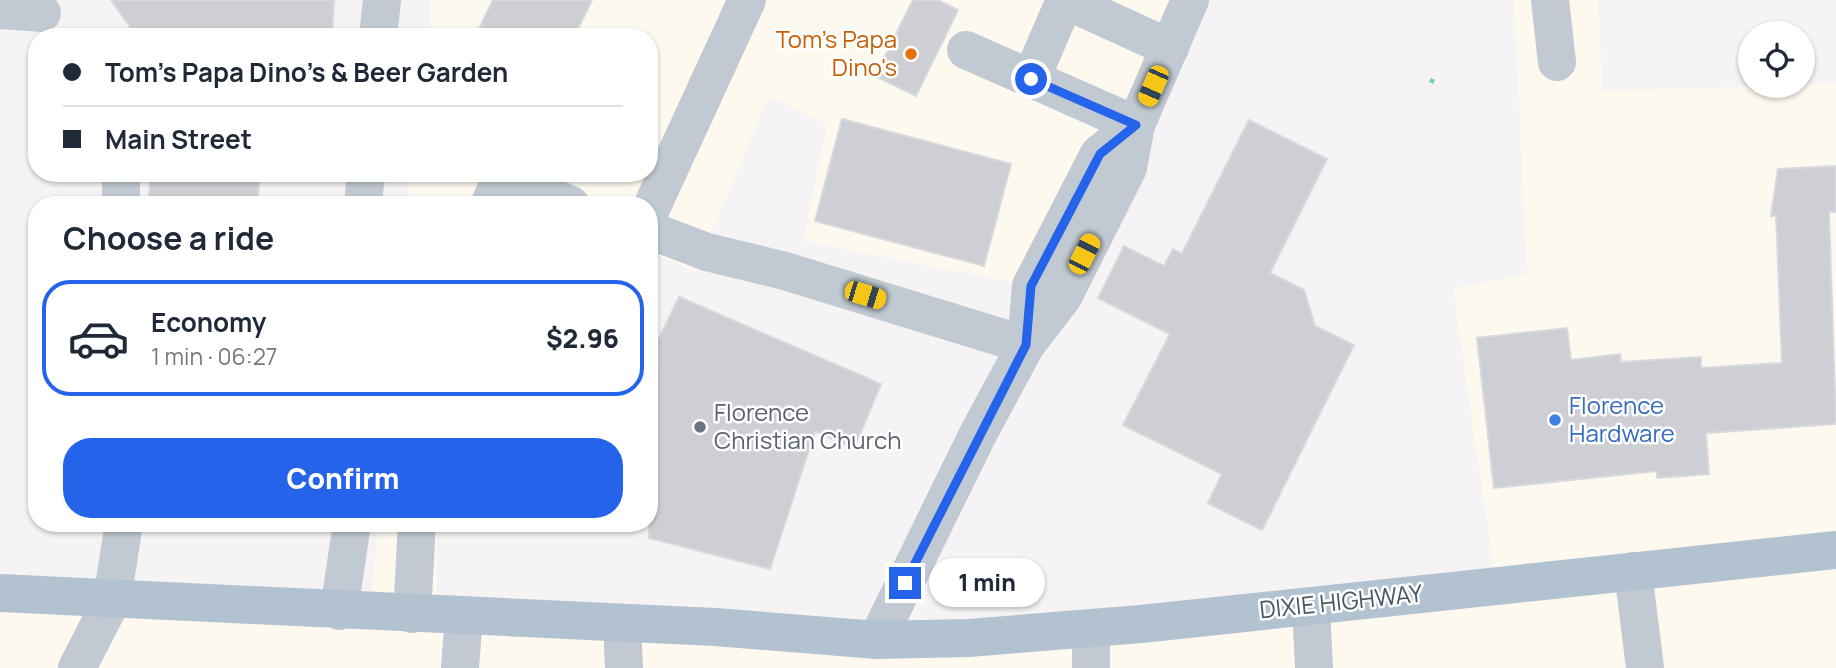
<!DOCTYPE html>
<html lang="en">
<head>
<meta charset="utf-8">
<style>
  body { margin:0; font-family:Manrope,sans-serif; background:#f6f6f7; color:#1f2937; height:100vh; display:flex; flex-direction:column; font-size:26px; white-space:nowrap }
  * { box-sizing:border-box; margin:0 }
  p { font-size:23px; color:#747a83 }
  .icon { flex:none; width:38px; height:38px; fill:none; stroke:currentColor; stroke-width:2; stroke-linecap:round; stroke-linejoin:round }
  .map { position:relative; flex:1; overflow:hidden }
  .details { position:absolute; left:28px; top:196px; width:630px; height:336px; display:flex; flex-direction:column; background:#fff; border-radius:28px; box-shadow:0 2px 5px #0004 }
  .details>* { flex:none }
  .banner { position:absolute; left:28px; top:28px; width:630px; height:154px; border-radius:28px; box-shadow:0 2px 5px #0004; display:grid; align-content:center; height:154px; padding:0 35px; background:#fff }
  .tools { position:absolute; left:1738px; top:21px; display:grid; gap:14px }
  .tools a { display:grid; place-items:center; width:77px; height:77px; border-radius:50%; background:#fff; box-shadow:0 2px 5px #0004; font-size:35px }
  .end { position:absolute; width:32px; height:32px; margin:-16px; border:9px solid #2563eb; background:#fff; box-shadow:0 0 0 4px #fff }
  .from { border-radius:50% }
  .bubble { position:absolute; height:49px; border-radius:24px; background:#fff; box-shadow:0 2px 5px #0004; font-size:23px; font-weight:800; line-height:49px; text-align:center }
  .car { position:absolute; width:21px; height:42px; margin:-21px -10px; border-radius:9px; box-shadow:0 0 5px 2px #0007; background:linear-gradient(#f5c518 24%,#345 0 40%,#f5c518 0 76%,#345 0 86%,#f5c518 0) }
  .banner b { display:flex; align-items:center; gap:24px; height:66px; font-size:26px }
  .banner b+b { border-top:2px solid #e0e1e3 }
  .banner i { width:18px; height:18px; background:#1f2937 }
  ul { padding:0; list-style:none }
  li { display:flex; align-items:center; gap:21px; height:116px; margin:0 14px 10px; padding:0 21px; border:4px solid #e0e1e3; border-radius:28px }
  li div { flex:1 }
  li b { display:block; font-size:26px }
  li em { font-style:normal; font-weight:800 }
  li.active { border-color:#2563eb }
  li>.icon { width:63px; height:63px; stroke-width:1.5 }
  h2 { padding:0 35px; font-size:32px; line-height:84px }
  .button { display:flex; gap:14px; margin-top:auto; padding:14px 35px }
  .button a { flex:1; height:80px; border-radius:28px; background:#2563eb; color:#fff; font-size:28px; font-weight:800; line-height:80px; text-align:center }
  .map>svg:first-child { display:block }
</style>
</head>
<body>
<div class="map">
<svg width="1836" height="668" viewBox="0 0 1836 668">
  <rect width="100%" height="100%" fill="#f5f3f3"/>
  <!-- commercial -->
  <g fill="#fdf9ef">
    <path d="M430 0H1190L1031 286 803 241 827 125 769 96 695 272 649 252V205H542L516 194 511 205H406L411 173H649V37H429Z"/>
    <path d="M1514 0H1598L1603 91 1836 83V668H0V593L370 611 378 523H437V614L876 640 1496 585 1453 288 1527 275Z"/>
  </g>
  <!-- building -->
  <g fill="#cdcfd5" stroke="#d7d9de" stroke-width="2">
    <path d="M111 0H334L332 37H137Z"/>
    <path d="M493 0H592L574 37H475Z"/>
    <path d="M913 0H938L958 10 916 96 875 76Z"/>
    <path d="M842 119 1011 164 984 266 815 221Z"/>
    <path d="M1249 120 1327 159 1270 273 1304 290 1315 326 1354 345 1262 530 1208 503 1222 474 1123 425 1170 334 1098 298 1124 246 1164 266 1173 249 1182 254Z"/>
    <path d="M1836 166V212H1829L1836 424 1706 433 1709 474 1657 478V471L1494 488 1477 338 1567 328 1571 360 1620 354 1621 362 1701 357V368L1782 363 1776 215 1771 216 1778 169Z"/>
    <path d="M151 173H260L257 205H148Z"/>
    <path d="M679 297 881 384 854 449 815 431 770 569 649 538V359Z"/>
  </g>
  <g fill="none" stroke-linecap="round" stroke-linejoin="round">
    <!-- path -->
    <path stroke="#7ad0a6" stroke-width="4.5" stroke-dasharray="5 3.5" stroke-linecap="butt" d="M1431 83 1433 79"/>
    <!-- minor -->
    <g stroke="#c1cad2" stroke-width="38">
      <path d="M1065 0 1170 48"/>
      <path d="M1550 0 1557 62"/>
      <path d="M0 10 42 13"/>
      <path d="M378 37 382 0"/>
      <path d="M966 50 1136 125"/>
      <path d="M1031 79 1065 0"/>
      <path d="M121 173V205"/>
      <path d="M363 205 366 173"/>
      <path d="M489 205 502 176 571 205"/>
      <path d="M649 213 747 0"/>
      <path d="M649 230 707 252 785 271 1026 345"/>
      <path d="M1026 345 1031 286 1099 154 1136 125"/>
      <path d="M1633 571 1645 668"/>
      <path d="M1311 606 1314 668"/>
      <path d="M339 611 352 523"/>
      <path d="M412 614 417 523"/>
      <path d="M622 623 624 668"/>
      <path d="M1091 628V668"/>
      <path d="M877 640 978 434 1026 345 1063 297 1128 168 1136 125 1190 0"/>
      <path d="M77 668 112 600 124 523"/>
      <path d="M460 668 464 616"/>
    </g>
    <!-- major -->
    <path stroke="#b3c2d1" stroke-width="38" d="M0 593 715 627 877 640 969 638 1141 624 1836 550"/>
  </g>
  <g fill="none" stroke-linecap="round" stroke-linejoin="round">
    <!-- route -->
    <path stroke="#2563eb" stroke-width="9" d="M905 583 1026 345 1031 286 1100 154 1136 125 1031 79"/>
  </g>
  <!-- markers -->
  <circle fill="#e8710a" stroke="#fff" stroke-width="2.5" cx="911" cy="54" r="7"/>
  <circle fill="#3f7fe0" stroke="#fff" stroke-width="2.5" cx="1555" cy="420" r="7"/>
  <circle fill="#6b7280" stroke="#fff" stroke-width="2.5" cx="700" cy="427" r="7"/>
  <g text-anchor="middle" stroke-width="5" stroke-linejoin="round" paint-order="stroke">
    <!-- food labels -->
    <g font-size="24" fill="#c56008" stroke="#fff" text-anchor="end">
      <text x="897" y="48">Tom's Papa<tspan x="897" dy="28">Dino's</tspan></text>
    </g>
    <!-- shop labels -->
    <g font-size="24" fill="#366cbe" stroke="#fff" text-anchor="start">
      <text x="1569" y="414">Florence<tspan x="1569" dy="28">Hardware</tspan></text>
    </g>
    <!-- worship labels -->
    <g font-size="24" fill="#5b616d" stroke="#fff" text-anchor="start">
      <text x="714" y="421">Florence<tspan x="714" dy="28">Christian Church</tspan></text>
    </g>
    <!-- street labels -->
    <g font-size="24" fill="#4a5661" stroke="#fff">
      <text transform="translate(1341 602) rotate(-6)" y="8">DIXIE HIGHWAY</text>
    </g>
  </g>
</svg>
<div class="tools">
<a><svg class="icon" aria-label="locate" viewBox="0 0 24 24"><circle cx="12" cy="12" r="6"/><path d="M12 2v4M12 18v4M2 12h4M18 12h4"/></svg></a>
</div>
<i class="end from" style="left:1031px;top:79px"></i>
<i class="end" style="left:905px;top:583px"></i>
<div class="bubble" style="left:929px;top:558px;width:116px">1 min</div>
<i class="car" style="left:1153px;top:86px;rotate:204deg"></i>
<i class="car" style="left:1084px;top:254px;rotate:27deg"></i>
<i class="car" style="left:865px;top:295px;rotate:107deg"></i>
<div class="banner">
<b><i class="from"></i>Tom’s Papa Dino’s &amp; Beer Garden</b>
<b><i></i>Main Street</b>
</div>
<section class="details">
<h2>Choose a ride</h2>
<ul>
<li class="active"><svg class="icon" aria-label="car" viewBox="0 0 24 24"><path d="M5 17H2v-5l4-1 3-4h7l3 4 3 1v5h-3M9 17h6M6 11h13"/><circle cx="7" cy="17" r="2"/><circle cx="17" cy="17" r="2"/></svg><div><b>Economy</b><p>1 min · 06:27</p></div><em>$2.96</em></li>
</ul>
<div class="button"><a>Confirm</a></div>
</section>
</div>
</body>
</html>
